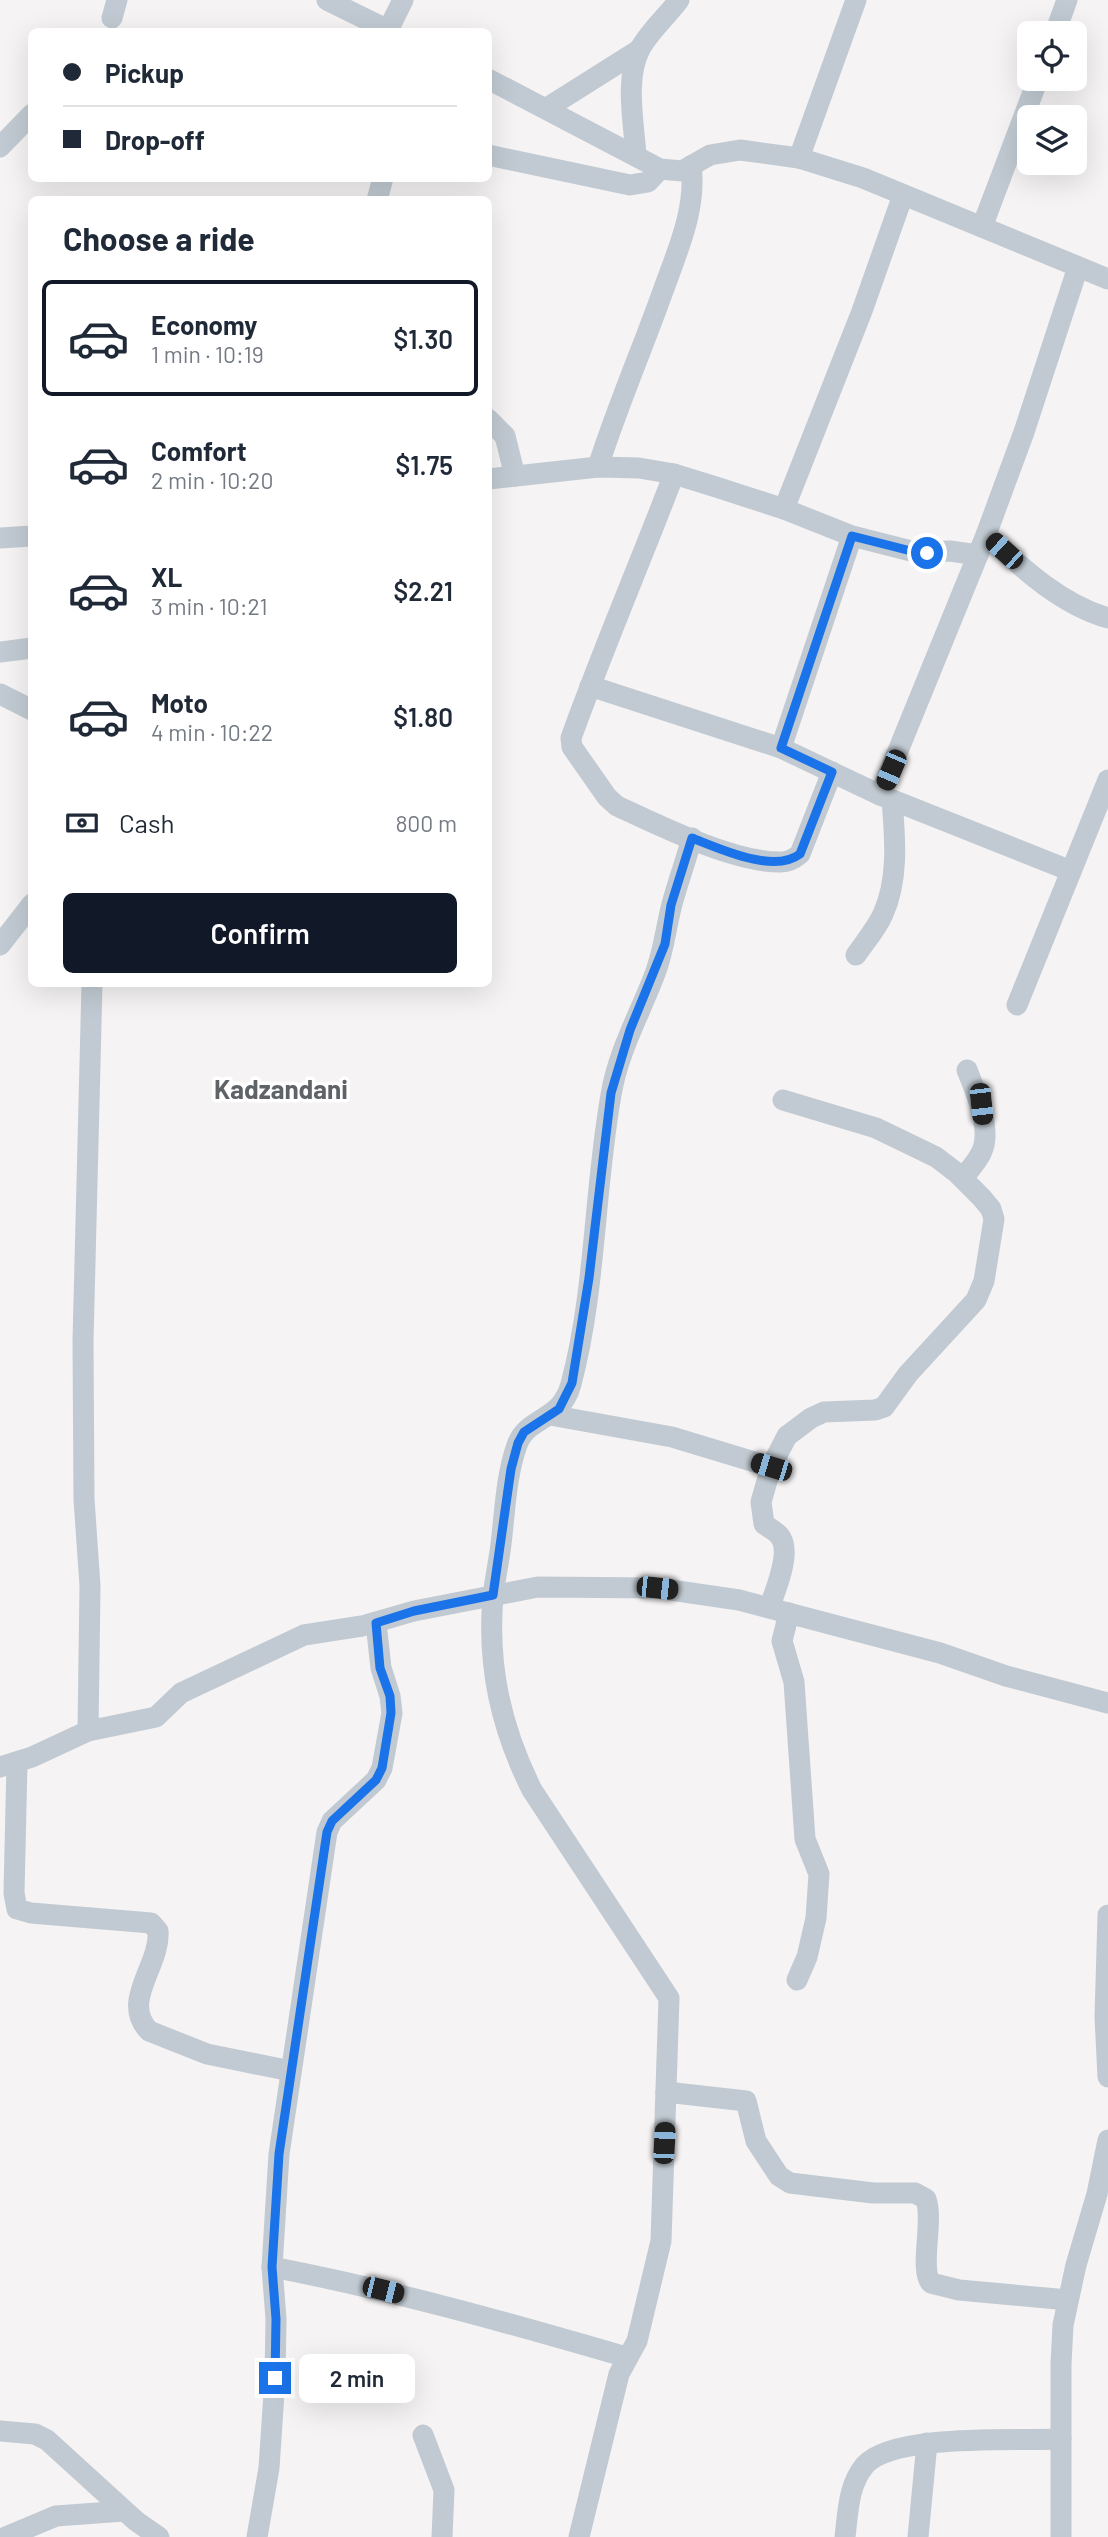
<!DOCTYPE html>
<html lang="en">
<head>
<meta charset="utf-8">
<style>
  body { margin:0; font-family:Barlow,sans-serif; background:#f6f6f7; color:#1f2937; height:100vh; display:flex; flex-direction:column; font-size:26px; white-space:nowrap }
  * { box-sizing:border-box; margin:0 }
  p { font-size:23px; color:#747a83 }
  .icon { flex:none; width:38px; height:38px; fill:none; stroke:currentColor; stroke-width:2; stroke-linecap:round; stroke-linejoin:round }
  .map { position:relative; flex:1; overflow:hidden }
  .panel { position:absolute; left:28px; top:196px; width:464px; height:791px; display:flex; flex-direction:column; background:#fff; border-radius:10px; box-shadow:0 7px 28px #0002 }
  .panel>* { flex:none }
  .top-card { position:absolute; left:28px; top:28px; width:464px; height:154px; border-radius:10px; box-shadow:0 7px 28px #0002; display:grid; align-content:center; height:154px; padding:0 35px; background:#fff }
  .tools { position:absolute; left:1017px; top:21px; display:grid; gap:14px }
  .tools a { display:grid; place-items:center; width:70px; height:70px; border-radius:10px; background:#fff; box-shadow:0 7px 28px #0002; font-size:35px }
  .end { position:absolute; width:32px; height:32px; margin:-16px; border:9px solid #1a73e8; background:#fff; box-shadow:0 0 0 4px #fff }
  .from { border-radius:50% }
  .bubble { position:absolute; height:49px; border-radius:10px; background:#fff; box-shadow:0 7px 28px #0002; font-size:23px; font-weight:600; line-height:49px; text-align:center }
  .car { position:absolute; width:21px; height:42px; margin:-21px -10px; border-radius:9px; box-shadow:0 0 5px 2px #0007; background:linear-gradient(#222 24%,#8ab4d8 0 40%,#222 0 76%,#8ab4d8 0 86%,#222 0) }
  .top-card b { display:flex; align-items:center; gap:24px; height:66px; font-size:26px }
  .top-card b+b { border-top:2px solid #e0e1e3 }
  .top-card i { width:18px; height:18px; background:#1f2937 }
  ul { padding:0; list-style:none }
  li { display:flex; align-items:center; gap:21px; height:116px; margin:0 14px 10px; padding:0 21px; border:4px solid transparent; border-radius:10px }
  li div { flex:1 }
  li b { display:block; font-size:26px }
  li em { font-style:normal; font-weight:600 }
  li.current { border-color:#111827 }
  li>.icon { width:63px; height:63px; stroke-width:1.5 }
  h2 { padding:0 35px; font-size:32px; line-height:84px }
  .pay { display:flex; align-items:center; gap:18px; height:77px; padding:0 35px; font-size:26px }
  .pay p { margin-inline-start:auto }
  .primary-button { display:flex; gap:14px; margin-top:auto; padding:14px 35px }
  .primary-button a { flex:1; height:80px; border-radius:10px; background:#111827; color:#fff; font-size:28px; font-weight:600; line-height:80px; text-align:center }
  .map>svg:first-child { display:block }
</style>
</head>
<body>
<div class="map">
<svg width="1108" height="2537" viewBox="0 0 1108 2537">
  <rect width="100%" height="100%" fill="#f5f3f3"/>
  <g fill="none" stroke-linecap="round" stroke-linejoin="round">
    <!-- street -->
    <g stroke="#c1cad2" stroke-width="21">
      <path d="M327 0 392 32"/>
      <path d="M112 18 117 0"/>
      <path d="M388 30 403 0"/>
      <path d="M1055 33 1067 0"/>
      <path d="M488 79 660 169 682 171 710 155 740 150 799 158 863 178 1108 279"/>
      <path d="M547 108 639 50"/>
      <path d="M0 147 32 114"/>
      <path d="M488 155 630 185 648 182 660 169"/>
      <path d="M636 156C634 123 624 77 641 47 652 29 667 16 679 0"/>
      <path d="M799 158 856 0"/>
      <path d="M377 200 383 178"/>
      <path d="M982 227 1038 79"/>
      <path d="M488 419 505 436 515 476"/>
      <path d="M598 467C617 407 642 350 663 291 677 252 697 208 691 166"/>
      <path d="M674 474C640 563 603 649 571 738L572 747 607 797 617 806C660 826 735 863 781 862 789 862 794 859 800 854L832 772"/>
      <path d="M488 479 598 467 639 468 674 474 716 487 784 509 852 536 915 552 950 551 978 555"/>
      <path d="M784 509 862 311 903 195"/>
      <path d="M986 535C1022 568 1060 604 1108 618"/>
      <path d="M0 538 32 536"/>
      <path d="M0 652 32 648"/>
      <path d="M590 686 781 748 880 795 1071 871"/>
      <path d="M0 694 32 710"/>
      <path d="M781 748 852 536"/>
      <path d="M880 795 986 535 1024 432 1078 267"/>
      <path d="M0 945 32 904"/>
      <path d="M856 955C865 942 877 928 883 914 899 879 895 837 892 800"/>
      <path d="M1017 1005 1108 780"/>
      <path d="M963 1178C969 1170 978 1161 982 1151 992 1129 975 1090 967 1070"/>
      <path d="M550 1415 672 1437 771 1467"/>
      <path d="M769 1608C775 1592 791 1554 781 1538 778 1532 769 1528 764 1524L761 1502 771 1467 787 1436 811 1418 824 1412 875 1410 884 1407 908 1374 976 1300 984 1281 994 1219 991 1209 982 1198 957 1173 936 1157 876 1128 783 1100"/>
      <path d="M789 1613 782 1641 794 1682 805 1839 819 1874 816 1918 807 1957 797 1980"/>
      <path d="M88 1731 90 1586 84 1499 83 1341 92 984"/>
      <path d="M17 1763 14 1893 17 1909 31 1913 151 1923 158 1931C161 1965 120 2001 149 2031L207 2054 291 2071"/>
      <path d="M0 1767 32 1757 88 1731 156 1717 181 1693 304 1635 362 1626 414 1611 538 1587 657 1588 739 1600 940 1653 1006 1676 1108 1703"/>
      <path d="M1108 1915 1105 2017 1108 2077"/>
      <path d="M666 2092 746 2101 756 2141 779 2176 790 2183 873 2193H915L926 2199C934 2222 919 2269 931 2283L959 2290 1068 2300"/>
      <path d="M272 2267C392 2290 509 2323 626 2357"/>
      <path d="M0 2431 35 2434 47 2440 136 2521 159 2537"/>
      <path d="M423 2435 444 2490 442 2537"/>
      <path d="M6 2537 56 2516 124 2511"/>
      <path d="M257 2537 269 2468 275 2378 276 2319 272 2267 279 2154 327 1832 332 1821 376 1780 382 1768 392 1713 390 1696 381 1668 376 1623"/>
      <path d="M579 2537 619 2374 637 2341 661 2241 669 1998 532 1790C501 1728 487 1666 493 1596 495 1579 499 1561 501 1544 505 1511 506 1476 517 1445 527 1416 561 1422 571 1384 596 1290 594 1190 611 1095 618 1051 641 1012 656 971 664 949 666 927 672 904 678 882 686 860 692 838"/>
      <path d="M845 2537C848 2513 848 2485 865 2465 894 2433 1018 2441 1061 2439"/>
      <path d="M918 2537 927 2443"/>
      <path d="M1061 2537V2364L1063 2325 1076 2265 1097 2194 1108 2140"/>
    </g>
  </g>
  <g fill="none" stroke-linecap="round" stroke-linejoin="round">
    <!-- route -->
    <path stroke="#1a73e8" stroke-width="9" d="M275 2378 276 2319 272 2267 279 2154 327 1832 332 1821 376 1780 382 1768 391 1713 390 1696 380 1668 376 1623 414 1611 493 1595 511 1469 518 1443 524 1432 559 1409 572 1383 589 1278 611 1093 630 1030 665 944 671 905 692 838C720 849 774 874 800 854L832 772 781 748 852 536 915 552 927 553"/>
  </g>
  <g text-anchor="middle" stroke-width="7" stroke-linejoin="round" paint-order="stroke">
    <!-- quarter labels -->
    <g font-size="26" font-weight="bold" fill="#5f6368" stroke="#fff">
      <text x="281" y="1099">Kadzandani</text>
    </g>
  </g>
</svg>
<div class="tools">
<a><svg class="icon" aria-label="locate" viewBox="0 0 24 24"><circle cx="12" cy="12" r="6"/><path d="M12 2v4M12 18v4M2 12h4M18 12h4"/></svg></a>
<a><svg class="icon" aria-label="layers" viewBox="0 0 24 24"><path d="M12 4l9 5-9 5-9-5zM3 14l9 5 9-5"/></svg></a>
</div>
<i class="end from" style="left:927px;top:553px"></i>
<i class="end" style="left:275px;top:2378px"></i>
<div class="bubble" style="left:299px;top:2354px;width:116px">2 min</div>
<i class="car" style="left:1004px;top:551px;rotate:312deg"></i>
<i class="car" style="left:891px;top:770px;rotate:203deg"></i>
<i class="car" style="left:981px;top:1104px;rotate:174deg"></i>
<i class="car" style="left:771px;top:1467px;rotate:287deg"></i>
<i class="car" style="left:657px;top:1588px;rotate:96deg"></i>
<i class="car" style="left:664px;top:2143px;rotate:3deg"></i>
<i class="car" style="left:383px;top:2290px;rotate:104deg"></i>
<div class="top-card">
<b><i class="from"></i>Pickup</b>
<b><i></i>Drop-off</b>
</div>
<section class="panel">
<h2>Choose a ride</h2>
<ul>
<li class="current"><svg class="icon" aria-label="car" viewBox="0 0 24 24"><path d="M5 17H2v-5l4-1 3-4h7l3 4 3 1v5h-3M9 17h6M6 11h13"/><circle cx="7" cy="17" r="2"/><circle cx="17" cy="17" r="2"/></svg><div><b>Economy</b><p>1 min · 10:19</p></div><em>$1.30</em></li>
<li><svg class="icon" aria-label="car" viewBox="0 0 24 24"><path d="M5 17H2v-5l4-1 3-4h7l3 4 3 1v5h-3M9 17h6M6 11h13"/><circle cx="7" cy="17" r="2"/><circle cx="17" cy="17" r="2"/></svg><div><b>Comfort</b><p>2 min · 10:20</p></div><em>$1.75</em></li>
<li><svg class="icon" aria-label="car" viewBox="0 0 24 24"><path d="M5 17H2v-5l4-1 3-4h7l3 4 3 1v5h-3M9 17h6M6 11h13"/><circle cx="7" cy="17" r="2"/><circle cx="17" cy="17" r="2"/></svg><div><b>XL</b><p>3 min · 10:21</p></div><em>$2.21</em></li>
<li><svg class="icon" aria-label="car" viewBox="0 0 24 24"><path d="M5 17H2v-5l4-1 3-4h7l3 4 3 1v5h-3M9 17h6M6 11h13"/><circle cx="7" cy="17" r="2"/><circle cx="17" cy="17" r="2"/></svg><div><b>Moto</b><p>4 min · 10:22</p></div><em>$1.80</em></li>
</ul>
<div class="pay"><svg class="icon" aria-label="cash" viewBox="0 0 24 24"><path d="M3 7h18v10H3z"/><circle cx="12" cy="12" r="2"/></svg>Cash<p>800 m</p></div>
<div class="primary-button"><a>Confirm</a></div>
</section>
</div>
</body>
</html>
